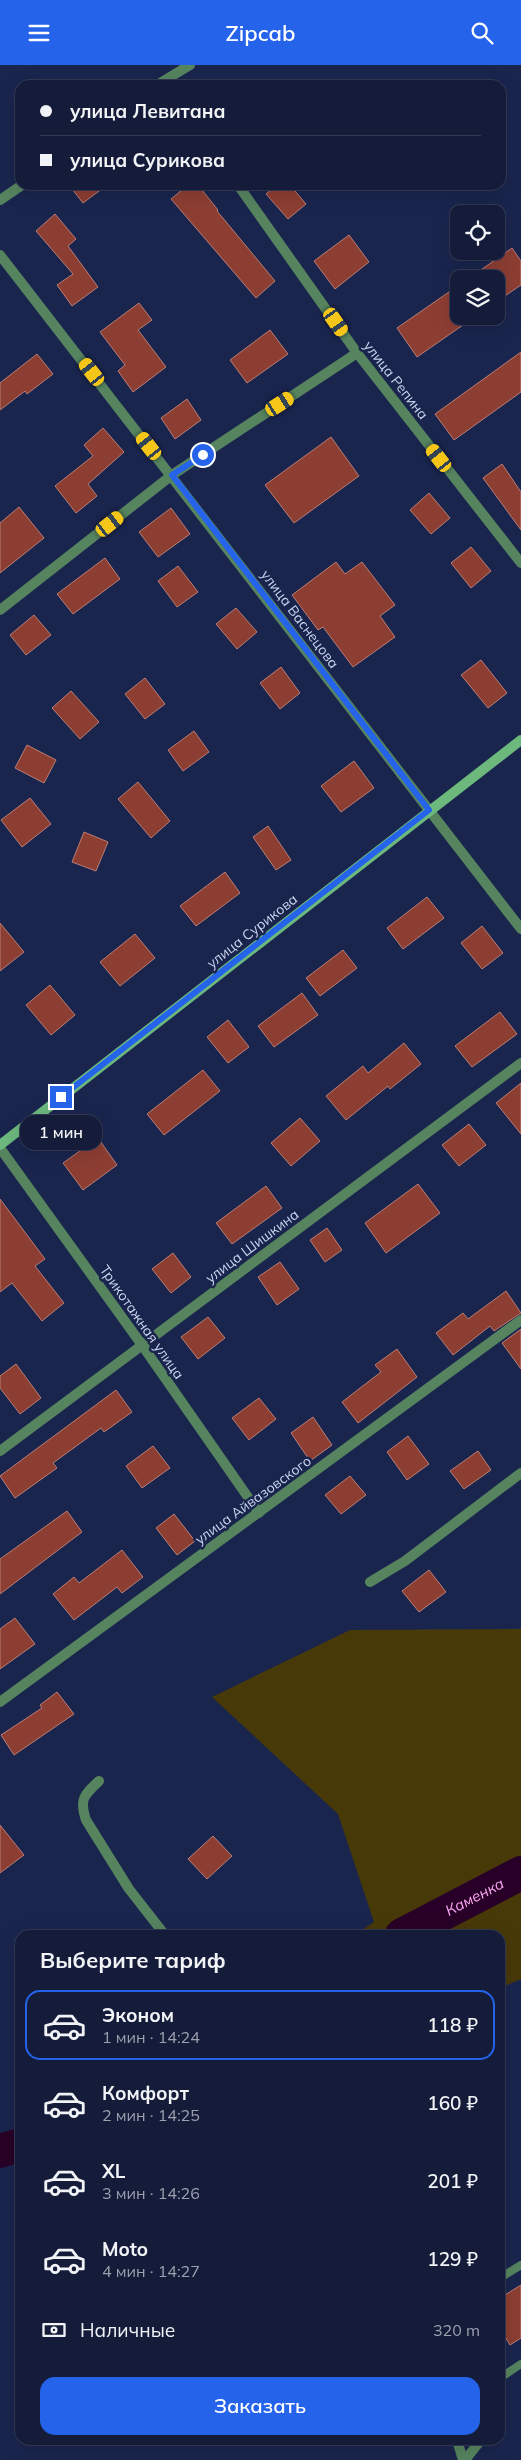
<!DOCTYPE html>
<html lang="ru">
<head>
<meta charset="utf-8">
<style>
  body { margin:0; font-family:Mulish,sans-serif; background:#1d2542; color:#f1f3f6; height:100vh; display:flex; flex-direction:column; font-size:19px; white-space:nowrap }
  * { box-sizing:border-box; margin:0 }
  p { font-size:16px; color:#9da1af }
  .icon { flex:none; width:28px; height:28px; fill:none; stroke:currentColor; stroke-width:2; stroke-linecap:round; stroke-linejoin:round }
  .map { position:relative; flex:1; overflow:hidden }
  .drawer { position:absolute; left:15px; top:1865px; width:490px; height:515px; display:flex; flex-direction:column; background:#141c3a; border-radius:15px; box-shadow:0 5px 20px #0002,0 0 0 1px #333a54 }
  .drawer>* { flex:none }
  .top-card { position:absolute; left:15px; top:15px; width:491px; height:110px; border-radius:15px; box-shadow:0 5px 20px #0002,0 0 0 1px #333a54; display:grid; align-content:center; height:110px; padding:0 25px; background:#141c3a }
  .fabs { position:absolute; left:450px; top:140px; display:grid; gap:10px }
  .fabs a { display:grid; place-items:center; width:55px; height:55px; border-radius:10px; background:#141c3a; box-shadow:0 5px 20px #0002,0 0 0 1px #333a54; font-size:25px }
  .end { position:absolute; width:22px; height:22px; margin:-11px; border:6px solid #2563eb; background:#fff; box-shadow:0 0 0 2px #fff }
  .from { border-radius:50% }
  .bubble { position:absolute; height:35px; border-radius:15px; background:#141c3a; box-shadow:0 5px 20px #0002,0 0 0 1px #333a54; font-size:16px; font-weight:600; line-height:35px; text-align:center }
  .car { position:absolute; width:15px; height:30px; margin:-15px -8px; border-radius:6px; box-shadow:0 0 4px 1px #0007; background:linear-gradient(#f5c518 24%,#345 0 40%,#f5c518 0 76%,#345 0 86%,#f5c518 0) }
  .top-card b { display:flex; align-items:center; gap:18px; height:48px; font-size:19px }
  .top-card b+b { border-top:1px solid #333a54 }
  .top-card i { width:12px; height:12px; background:#f1f3f6 }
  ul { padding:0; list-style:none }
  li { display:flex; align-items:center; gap:15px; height:70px; margin:0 10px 8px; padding:0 15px; border:2px solid transparent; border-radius:15px }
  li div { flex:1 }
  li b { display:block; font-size:19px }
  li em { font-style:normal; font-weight:600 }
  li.selected { border-color:#2563eb }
  li>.icon { width:45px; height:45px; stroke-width:1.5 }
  h2 { padding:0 25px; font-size:22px; line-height:60px }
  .pay { display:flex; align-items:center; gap:12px; height:55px; padding:0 25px; font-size:19px }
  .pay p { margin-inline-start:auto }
  .cta { display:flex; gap:10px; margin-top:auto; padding:10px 25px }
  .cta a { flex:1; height:58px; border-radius:15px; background:#2563eb; color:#fff; font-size:20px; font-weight:600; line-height:58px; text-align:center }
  header { display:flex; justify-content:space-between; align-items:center; height:65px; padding:0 25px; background:#2563eb; color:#fff; font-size:22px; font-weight:600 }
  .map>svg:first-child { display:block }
</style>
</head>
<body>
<header><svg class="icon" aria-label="menu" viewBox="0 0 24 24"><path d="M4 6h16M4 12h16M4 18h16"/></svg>Zipcab<svg class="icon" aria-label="search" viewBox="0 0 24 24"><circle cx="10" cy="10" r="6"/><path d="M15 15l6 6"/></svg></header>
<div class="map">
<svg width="521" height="2395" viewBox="0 0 521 2395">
  <rect width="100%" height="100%" fill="#1a254e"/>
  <!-- green -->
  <path fill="#483909" d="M521 1564V1914L500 1923V1870H355L374 1857 338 1749 212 1632 350 1565Z"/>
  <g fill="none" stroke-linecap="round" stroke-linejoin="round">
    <!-- river -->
    <g stroke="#280027" stroke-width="34">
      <path id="s1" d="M402 1870 521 1808"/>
      <path d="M0 2086 20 2080"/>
    </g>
  </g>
  <!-- building -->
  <g fill="#8d3e33" stroke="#ba7e75">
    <path d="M69 120H107L83 138Z"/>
    <path d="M188 120H198L218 145 217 146 275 216 256 233 171 134Z"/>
    <path d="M277 120H290L306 139 288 154 266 129Z"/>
    <path d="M55 149 76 174 68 181 98 222 72 241 57 220 73 209 36 166Z"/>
    <path d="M349 170 369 197 335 224 314 196Z"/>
    <path d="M512 183 521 196V220L496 237V214H468Z"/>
    <path d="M459 220V251H476L417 292 397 263Z"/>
    <path d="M139 238 152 255 138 265 166 302 133 327 118 306 125 300 100 267Z"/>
    <path d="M270 265 288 289 247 318 230 295Z"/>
    <path d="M521 287V327L454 375 435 349Z"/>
    <path d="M37 289 53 309 27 329 25 326 0 345V318Z"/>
    <path d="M187 334 201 355 175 374 161 353Z"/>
    <path d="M103 363 124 387 88 419 97 431 76 448 55 421 93 391 84 380Z"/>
    <path d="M331 372 359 411 294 458 265 420Z"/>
    <path d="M502 399 521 427V465L483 413Z"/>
    <path d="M429 428 450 453 431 469 410 445Z"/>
    <path d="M19 442 44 473 0 508V458Z"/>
    <path d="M171 443 190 469 158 492 139 467Z"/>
    <path d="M471 482 491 506 471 523 451 498Z"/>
    <path d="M105 493 120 514 73 549 57 529Z"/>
    <path d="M336 497 345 509 362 497 395 540 380 551 395 572 353 602 323 562 318 565 292 530Z"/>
    <path d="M178 501 198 527 177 542 158 516Z"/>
    <path d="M236 543 257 567 237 584 216 559Z"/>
    <path d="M34 550 51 570 26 590 10 570Z"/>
    <path d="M481 595 507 628 488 643 461 610Z"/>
    <path d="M281 602 300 628 280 644 260 618Z"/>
    <path d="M145 613 165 639 145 654 125 629Z"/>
    <path d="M71 626 99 657 80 674 52 643Z"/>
    <path d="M194 666 209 687 183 706 168 685Z"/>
    <path d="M27 680 56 695 44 718 15 703Z"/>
    <path d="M354 696 374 723 341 747 321 721Z"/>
    <path d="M138 717 170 756 151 773 118 734Z"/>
    <path d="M30 733 51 759 22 782 1 755Z"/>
    <path d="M268 761 291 795 276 805 253 772Z"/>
    <path d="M84 767 108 777 96 806 72 797Z"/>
    <path d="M225 807 240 828 196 861 180 841Z"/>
    <path d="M427 832 444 853 403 884 387 863Z"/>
    <path d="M0 858 24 887 0 906Z"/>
    <path d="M482 861 503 888 482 904 461 878Z"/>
    <path d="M135 869 155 893 120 921 100 897Z"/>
    <path d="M343 885 357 903 320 931 306 913Z"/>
    <path d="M50 920 75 950 51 970 26 940Z"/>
    <path d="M302 928 318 950 274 982 258 961Z"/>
    <path d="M500 947 517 969 472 1002 455 981Z"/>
    <path d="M228 955 249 982 228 998 207 972Z"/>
    <path d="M404 978 421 999 390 1024 388 1021 346 1055 326 1031 363 1001 368 1008Z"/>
    <path d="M203 1005 220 1026 164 1070 147 1049Z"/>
    <path d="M521 1018V1069L496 1038Z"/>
    <path d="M300 1053 320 1076 291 1101 271 1078Z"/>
    <path d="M469 1059 486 1080 459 1101 442 1080Z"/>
    <path d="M98 1073 117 1100 83 1125 63 1098Z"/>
    <path d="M418 1119 440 1148 386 1188 365 1158Z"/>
    <path d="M266 1121 282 1143 232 1179 216 1158Z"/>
    <path d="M0 1134 45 1194 35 1201 64 1238 42 1256 12 1218 0 1227Z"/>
    <path d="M327 1163 342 1185 325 1197 310 1175Z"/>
    <path d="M173 1188 191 1212 171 1228 152 1204Z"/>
    <path d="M280 1197 299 1224 277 1240 258 1212Z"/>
    <path d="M506 1226 521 1248 494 1266 490 1261 453 1290 436 1268 463 1248 468 1254Z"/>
    <path d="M208 1252 225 1273 198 1294 181 1272Z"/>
    <path d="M521 1264V1304L502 1278Z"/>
    <path d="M397 1284 417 1312 358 1358 342 1337 381 1307 375 1300Z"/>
    <path d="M16 1299 41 1333 20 1349 0 1323V1311Z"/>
    <path d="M116 1325 132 1347 104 1367 101 1363 53 1398 57 1403 15 1433 0 1411Z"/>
    <path d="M259 1333 276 1354 249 1375 232 1353Z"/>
    <path d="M313 1352 332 1380 310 1396 291 1368Z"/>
    <path d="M408 1371 429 1399 407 1415 387 1387Z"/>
    <path d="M153 1381 170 1403 142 1423 126 1401Z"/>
    <path d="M478 1386 491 1405 464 1424 450 1406Z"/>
    <path d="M350 1411 366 1430 341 1449 325 1430Z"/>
    <path d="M67 1446 82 1467 0 1529V1494Z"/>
    <path d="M174 1449 195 1476 177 1490 156 1463Z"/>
    <path d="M122 1485 143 1512 122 1528 117 1522 74 1555 53 1529 74 1512 79 1518Z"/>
    <path d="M429 1505 446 1527 419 1547 402 1526Z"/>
    <path d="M15 1553 35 1579 0 1604V1564Z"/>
    <path d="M57 1627 74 1649 14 1690 1 1670 42 1643 40 1640Z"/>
    <path d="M0 1760 24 1790 0 1808Z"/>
    <path d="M213 1771 232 1791 207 1814 188 1794Z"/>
    <path d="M521 2220V2273L510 2280 500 2263V2233Z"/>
  </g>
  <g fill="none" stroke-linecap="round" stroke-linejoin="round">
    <!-- lane -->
    <g stroke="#56845f" stroke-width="8">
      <path d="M500 2213 521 2200"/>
      <path d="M500 2313 521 2299"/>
    </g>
    <!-- street -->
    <g stroke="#56845f" stroke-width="10">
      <path d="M157 20 190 0"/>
      <path d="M238 120 357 288 521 498"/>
      <path d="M0 135 22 120"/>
      <path d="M0 190 521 864"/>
      <path d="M0 545 172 410 357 288"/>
      <path d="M0 1083 142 1280 259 1448"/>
      <path d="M0 1386 521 998"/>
      <path d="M370 1517 405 1496 521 1408"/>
      <path d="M0 1637 521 1255"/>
      <path d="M99 1716C84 1730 79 1734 86 1755L129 1824 165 1870"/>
      <path d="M457 2375 463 2395"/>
      <path d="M465 2395 481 2375"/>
    </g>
    <!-- secondary -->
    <path stroke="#6cb87d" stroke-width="10" d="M0 1080 521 675"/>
  </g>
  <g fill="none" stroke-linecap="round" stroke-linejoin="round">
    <!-- route -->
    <path stroke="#2563eb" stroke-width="6" d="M61 1032 429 745 172 410 203 390"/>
  </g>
  <g text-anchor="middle" stroke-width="5" stroke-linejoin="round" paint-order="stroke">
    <!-- street labels -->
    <g font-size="14" fill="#ccd6f0" stroke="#1a254e">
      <text transform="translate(396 315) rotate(52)" y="5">улица Репина</text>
      <text transform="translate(300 554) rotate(53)" y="5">улица Васнецова</text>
      <text transform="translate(252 866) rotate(-38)" y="5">улица Сурикова</text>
      <text transform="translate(252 1181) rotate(-37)" y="5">улица Шишкина</text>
      <text transform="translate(142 1257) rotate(55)" y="5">Трикотажная улица</text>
      <text transform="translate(253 1435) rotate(-36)" y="5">улица Айвазовского</text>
    </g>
    <!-- water labels -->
    <g font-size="15" font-style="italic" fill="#fda8f6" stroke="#1a254e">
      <text dy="5" stroke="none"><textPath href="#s1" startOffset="82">Каменка</textPath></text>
    </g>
  </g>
</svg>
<div class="fabs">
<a><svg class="icon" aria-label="locate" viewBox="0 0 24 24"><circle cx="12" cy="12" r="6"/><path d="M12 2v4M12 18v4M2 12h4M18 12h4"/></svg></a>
<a><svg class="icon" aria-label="layers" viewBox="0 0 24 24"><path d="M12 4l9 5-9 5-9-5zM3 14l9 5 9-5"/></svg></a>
</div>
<i class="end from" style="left:203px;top:390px"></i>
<i class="end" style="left:61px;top:1032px"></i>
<div class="bubble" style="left:20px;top:1050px;width:82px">1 мин</div>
<i class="car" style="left:336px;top:257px;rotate:145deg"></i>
<i class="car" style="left:92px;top:307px;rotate:322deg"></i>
<i class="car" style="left:280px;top:339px;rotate:57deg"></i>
<i class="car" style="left:149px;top:381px;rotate:322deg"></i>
<i class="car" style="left:439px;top:393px;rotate:322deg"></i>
<i class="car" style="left:110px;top:459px;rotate:52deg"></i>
<div class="top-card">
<b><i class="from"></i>улица Левитана</b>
<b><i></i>улица Сурикова</b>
</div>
<section class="drawer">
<h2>Выберите тариф</h2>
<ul>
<li class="selected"><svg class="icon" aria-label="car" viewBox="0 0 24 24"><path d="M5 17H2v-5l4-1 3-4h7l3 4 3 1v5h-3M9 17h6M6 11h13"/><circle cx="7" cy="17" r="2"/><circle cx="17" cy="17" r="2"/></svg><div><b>Эконом</b><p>1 мин · 14:24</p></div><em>118 ₽</em></li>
<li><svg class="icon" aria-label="car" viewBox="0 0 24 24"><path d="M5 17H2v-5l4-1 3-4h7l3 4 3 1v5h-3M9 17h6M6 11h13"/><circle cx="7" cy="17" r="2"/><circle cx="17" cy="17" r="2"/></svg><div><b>Комфорт</b><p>2 мин · 14:25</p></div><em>160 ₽</em></li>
<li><svg class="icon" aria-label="car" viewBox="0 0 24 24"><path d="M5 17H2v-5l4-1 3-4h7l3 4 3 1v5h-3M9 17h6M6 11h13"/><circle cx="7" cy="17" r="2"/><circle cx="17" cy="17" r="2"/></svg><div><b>XL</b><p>3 мин · 14:26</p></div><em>201 ₽</em></li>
<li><svg class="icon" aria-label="car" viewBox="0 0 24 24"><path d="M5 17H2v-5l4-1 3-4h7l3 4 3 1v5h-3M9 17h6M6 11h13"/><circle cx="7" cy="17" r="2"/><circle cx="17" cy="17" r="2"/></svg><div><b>Moto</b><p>4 мин · 14:27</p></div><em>129 ₽</em></li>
</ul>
<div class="pay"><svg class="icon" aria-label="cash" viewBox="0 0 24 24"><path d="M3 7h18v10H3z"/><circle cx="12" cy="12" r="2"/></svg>Наличные<p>320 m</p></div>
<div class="cta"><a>Заказать</a></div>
</section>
</div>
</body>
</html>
